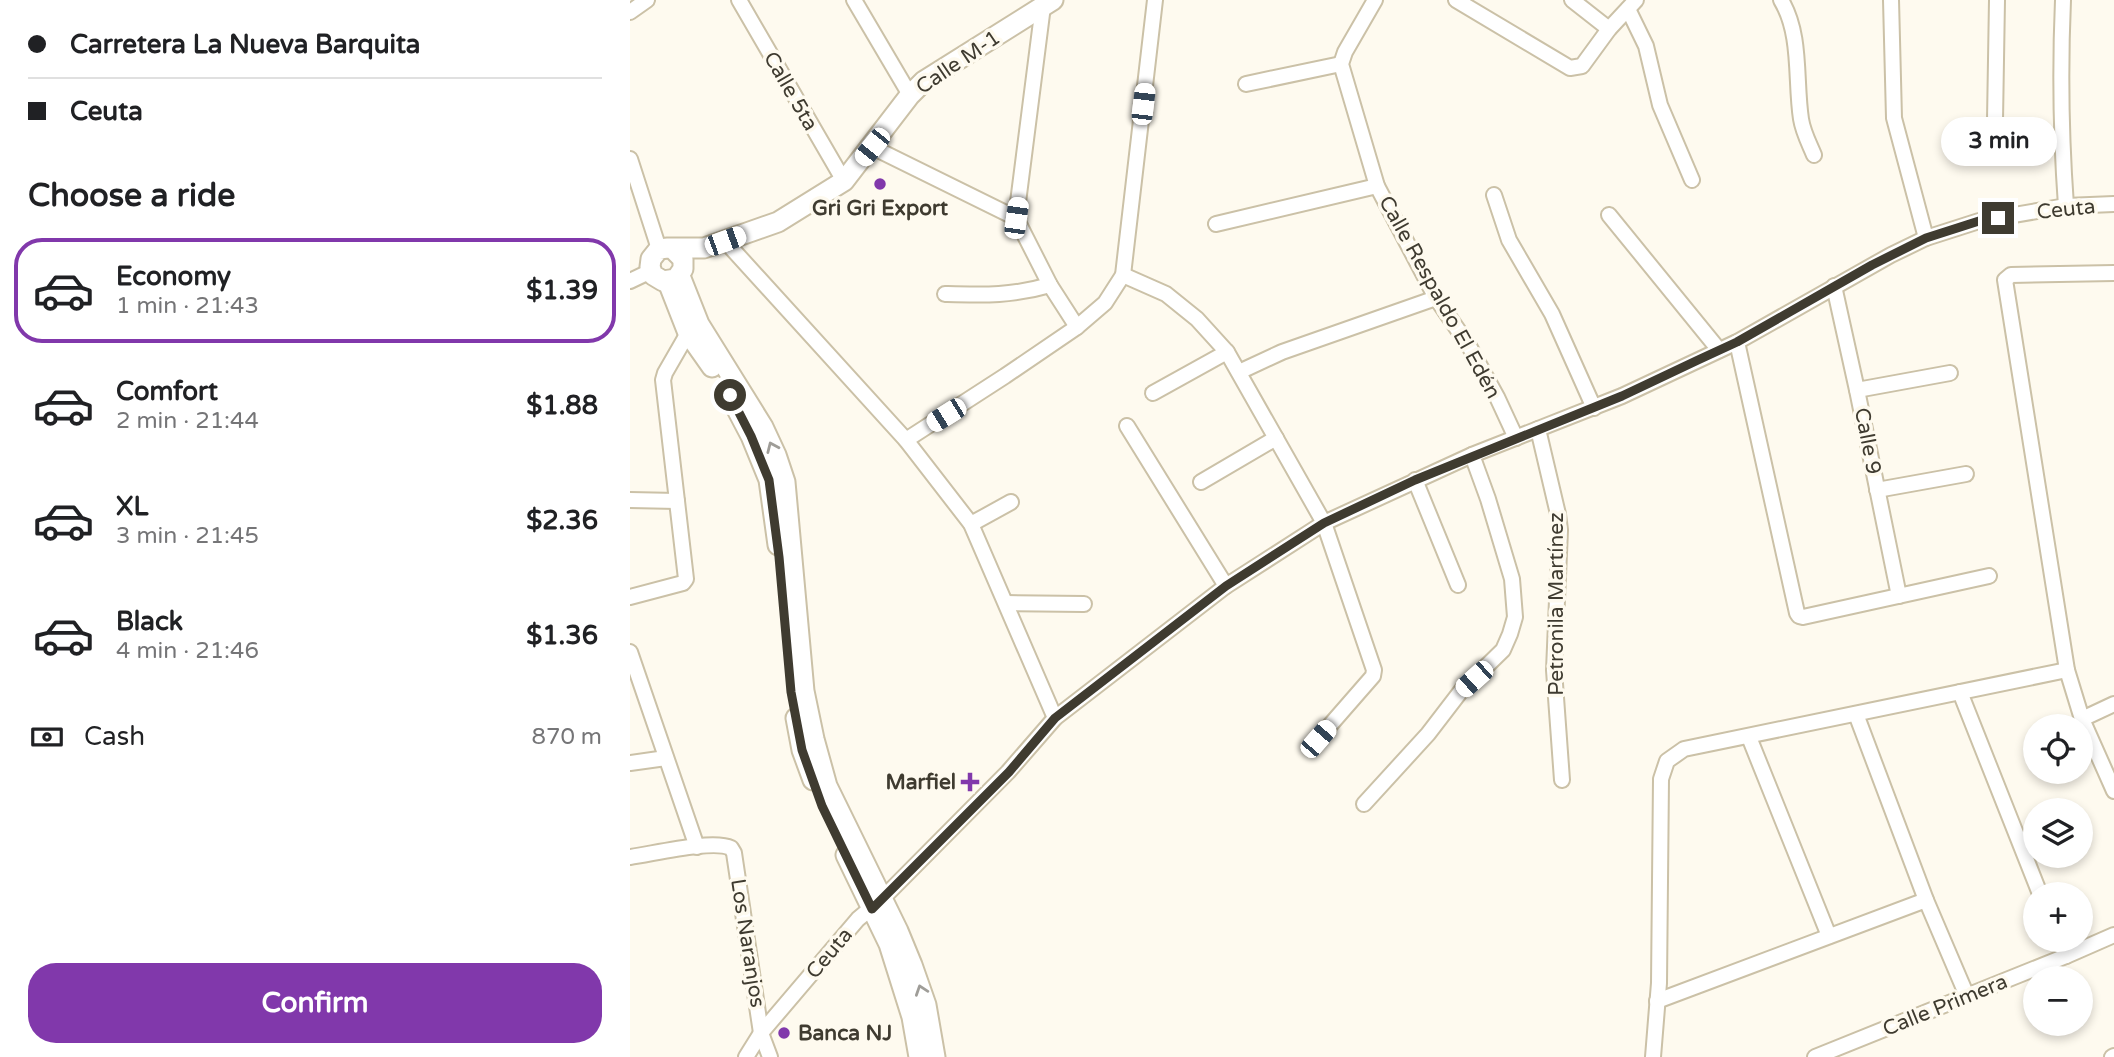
<!DOCTYPE html>
<html lang="en">
<head>
<meta charset="utf-8">
<style>
  body { margin:0; font-family:"Varela Round",sans-serif; background:#f2f2f2; color:#202124; height:100vh; display:flex; flex-direction:column; font-size:26px; white-space:nowrap }
  * { box-sizing:border-box; margin:0 }
  p { font-size:23px; color:#757577 }
  .icon { flex:none; width:38px; height:38px; fill:none; stroke:currentColor; stroke-width:2; stroke-linecap:round; stroke-linejoin:round }
  .map { position:relative; flex:1; overflow:hidden }
  .panel { display:flex; flex-direction:column; background:#fff; width:630px }
  .panel>* { flex:none }
  .banner { display:grid; align-content:center; height:154px; padding:0 28px; background:#fff }
  .buttons { position:absolute; left:1393px; top:714px; display:grid; gap:14px }
  .buttons a { display:grid; place-items:center; width:70px; height:70px; border-radius:50%; background:#fff; box-shadow:0 4px 10px #0003; font-size:35px }
  .end { position:absolute; width:32px; height:32px; margin:-16px; border:9px solid #3f3b30; background:#fff; box-shadow:0 0 0 4px #fff }
  .from { border-radius:50% }
  .bubble { position:absolute; height:49px; border-radius:24px; background:#fff; box-shadow:0 4px 10px #0003; font-size:23px; font-weight:700; line-height:49px; text-align:center }
  .car { position:absolute; width:21px; height:42px; margin:-21px -10px; border-radius:9px; box-shadow:0 0 5px 2px #0007; background:linear-gradient(#fff 24%,#345 0 40%,#fff 0 76%,#345 0 86%,#fff 0) }
  .banner b { display:flex; align-items:center; gap:24px; height:66px; font-size:26px }
  .banner b+b { border-top:2px solid #e0e0e0 }
  .banner i { width:18px; height:18px; background:#202124 }
  ul { padding:0; list-style:none }
  li { display:flex; align-items:center; gap:21px; height:105px; margin:0 14px 10px; padding:0 14px; border:4px solid transparent; border-radius:28px }
  li div { flex:1 }
  li b { display:block; font-size:26px }
  li em { font-style:normal; font-weight:700 }
  li.current { border-color:#8138ab }
  li>.icon { width:63px; height:63px; stroke-width:1.5 }
  h2 { padding:0 28px; font-size:32px; line-height:84px }
  .pay { display:flex; align-items:center; gap:18px; height:77px; padding:0 28px; font-size:26px }
  .pay p { margin-inline-start:auto }
  .cta { display:flex; gap:14px; margin-top:auto; padding:14px 28px }
  .cta a { flex:1; height:80px; border-radius:28px; background:#8138ab; color:#fff; font-size:28px; font-weight:700; line-height:80px; text-align:center }
  main { display:flex; flex:1; min-height:0 }
  .map>svg:first-child { display:block }
</style>
</head>
<body>
<main>
<section class="panel">
<div class="banner">
<b><i class="from"></i>Carretera La Nueva Barquita</b>
<b><i></i>Ceuta</b>
</div>
<h2>Choose a ride</h2>
<ul>
<li class="current"><svg class="icon" aria-label="car" viewBox="0 0 24 24"><path d="M5 17H2v-5l4-1 3-4h7l3 4 3 1v5h-3M9 17h6M6 11h13"/><circle cx="7" cy="17" r="2"/><circle cx="17" cy="17" r="2"/></svg><div><b>Economy</b><p>1 min · 21:43</p></div><em>$1.39</em></li>
<li><svg class="icon" aria-label="car" viewBox="0 0 24 24"><path d="M5 17H2v-5l4-1 3-4h7l3 4 3 1v5h-3M9 17h6M6 11h13"/><circle cx="7" cy="17" r="2"/><circle cx="17" cy="17" r="2"/></svg><div><b>Comfort</b><p>2 min · 21:44</p></div><em>$1.88</em></li>
<li><svg class="icon" aria-label="car" viewBox="0 0 24 24"><path d="M5 17H2v-5l4-1 3-4h7l3 4 3 1v5h-3M9 17h6M6 11h13"/><circle cx="7" cy="17" r="2"/><circle cx="17" cy="17" r="2"/></svg><div><b>XL</b><p>3 min · 21:45</p></div><em>$2.36</em></li>
<li><svg class="icon" aria-label="car" viewBox="0 0 24 24"><path d="M5 17H2v-5l4-1 3-4h7l3 4 3 1v5h-3M9 17h6M6 11h13"/><circle cx="7" cy="17" r="2"/><circle cx="17" cy="17" r="2"/></svg><div><b>Black</b><p>4 min · 21:46</p></div><em>$1.36</em></li>
</ul>
<div class="pay"><svg class="icon" aria-label="cash" viewBox="0 0 24 24"><path d="M3 7h18v10H3z"/><circle cx="12" cy="12" r="2"/></svg>Cash<p>870 m</p></div>
<div class="cta"><a>Confirm</a></div>
</section>
<div class="map">
<svg width="1484" height="1057" viewBox="0 0 1484 1057">
  <rect width="100%" height="100%" fill="#fefaef"/>
  <g fill="none" stroke-linecap="round" stroke-linejoin="round">
    <!-- street casing -->
    <g stroke="#cbc1a7" stroke-width="18">
      <g id="street">
        <path d="M109 0 214 181"/>
        <path d="M224 0 280 95"/>
        <path d="M745 0 715 52 711 64 747 186 806 298 839 346 867 397 886 438"/>
        <path d="M826 0 940 68 952 66 979 29 1006 0"/>
        <path d="M942 0 979 29"/>
        <path d="M1151 0C1172 35 1165 80 1171 119 1173 132 1179 143 1184 155"/>
        <path d="M1261 0 1264 118 1296 238"/>
        <path d="M1433 0C1430 69 1431 137 1436 206"/>
        <path d="M413 6 386 218 420 285 447 327"/>
        <path d="M998 9 1016 46 1030 105 1062 180"/>
        <path d="M0 12 17 0"/>
        <path d="M616 84 711 64"/>
        <path d="M1365 120 1367 0"/>
        <path d="M242 147 386 218"/>
        <path d="M0 159 29 249"/>
        <path d="M864 195 879 240 922 314 964 408"/>
        <path d="M979 215 1089 350"/>
        <path d="M586 224 747 186"/>
        <path d="M95 241 276 440 341 524 425 718"/>
        <path d="M1484 273 1381 275 1375 280 1437 670 1452 719 1484 791"/>
        <path d="M493 275 536 294 567 319 597 352 694 523 744 670 743 676 688 739"/>
        <path d="M0 281 21 271"/>
        <path d="M1204 286 1227 390 1269 596"/>
        <path d="M315 294C354 295 382 296 420 285"/>
        <path d="M1107 342 1167 613 1169 616 1173 617 1359 576"/>
        <path d="M609 372 652 352 806 298"/>
        <path d="M1227 390 1320 373"/>
        <path d="M523 393 597 352"/>
        <path d="M497 426 596 586"/>
        <path d="M908 429 928 514 930 530 924 670 932 780"/>
        <path d="M276 440 375 376 447 327 475 303 493 275 525 0"/>
        <path d="M785 480 828 585"/>
        <path d="M571 482 646 438"/>
        <path d="M1247 490 1336 474"/>
        <path d="M0 500 47 501"/>
        <path d="M341 524 381 502"/>
        <path d="M0 597 53 583 56 579 33 380 35 373 58 333"/>
        <path d="M376 603 454 604"/>
        <path d="M0 652 67 847"/>
        <path d="M1330 692 1410 894"/>
        <path d="M1226 714 1296 900 1337 996"/>
        <path d="M1452 719 1484 704"/>
        <path d="M1119 737 1199 936"/>
        <path d="M0 763 36 758"/>
        <path d="M734 804 798 734 831 691 873 650 880 634 885 617 882 579 858 499 842 455"/>
        <path d="M0 857C23 854 83 839 101 848L104 853 131 1033 140 1057"/>
        <path d="M1429 940 1436 956"/>
        <path d="M1027 1001 1296 900"/>
        <path d="M116 1057 131 1033 228 919 252 899 378 772 425 718 596 586 694 523 842 455 992 396 1107 342 1261 255 1296 238 1349 221 1436 206 1484 204"/>
        <path d="M1023 1057 1029 983 1031 779 1037 761 1054 749 1437 670"/>
        <path d="M1185 1057 1436 956 1484 935"/>
        <path d="M1482 1057 1484 1056"/>
      </g>
    </g>
    <!-- secondary casing -->
    <g stroke="#cbc1a7" stroke-width="23">
      <g id="secondary">
        <path d="M43 249 53 259V269L46 279 33 281 23 275 20 267 21 259 29 249 38 248H74L148 222 214 181 280 95 294 81 423 0"/>
        <path d="M50 276 69 324 133 427 146 455 155 482 174 691 184 739 197 786 268 931 282 965 296 1005 305 1057"/>
        <path d="M38 282 58 333 82 367"/>
        <path d="M100 396 121 436 139 480 148 545"/>
        <path d="M166 718 172 750 183 780"/>
        <path d="M216 855 259 944 282 1017 289 1057"/>
      </g>
    </g>
    <!-- street -->
    <use href="#street" stroke="#fff" stroke-width="14"/>
    <!-- secondary -->
    <use href="#secondary" stroke="#fff" stroke-width="19"/>
  </g>
  <!-- one-way arrows -->
  <defs><path id="oneway-chevron" d="M-2-3.5L2.5 0L-2 3.5" fill="none" stroke-width="1.6" stroke-linecap="round" stroke-linejoin="round" transform="scale(1.75)"/></defs>
  <g stroke="#9f9d98">
    <use href="#oneway-chevron" transform="translate(142 447) rotate(-114)"/>
    <use href="#oneway-chevron" transform="translate(291 990) rotate(-109)"/>
  </g>
  <g fill="none" stroke-linecap="round" stroke-linejoin="round">
    <!-- route -->
    <path stroke="#3f3b30" stroke-width="9" d="M100 395 121 436 139 480 149 557 161 692 172 750 192 806 242 909 379 772 425 718 596 586 694 523 785 480 992 396 1068 360 1107 342 1242 265 1296 238 1349 221 1368 218"/>
  </g>
  <!-- markers -->
  <g fill="#8138ab" stroke="#fefaef" stroke-width="2.5">
    <circle cx="250" cy="184" r="7"/>
    <path d="M336.5 771.5h7v7h7v7h-7v7h-7v-7h-7v-7h7z"/>
    <circle cx="154" cy="1033" r="7"/>
  </g>
  <g text-anchor="middle" stroke-width="7" stroke-linejoin="round" paint-order="stroke">
    <!-- street labels -->
    <g font-size="21" fill="#3f3b30" stroke="#fefaef">
      <text transform="translate(328 62) rotate(-34)" y="7">Calle M-1</text>
      <text transform="translate(161 91) rotate(60)" y="7">Calle 5ta</text>
      <text transform="translate(1436 209) rotate(-6)" y="7">Ceuta</text>
      <text transform="translate(810 297) rotate(61)" y="7">Calle Respaldo El Edén</text>
      <text transform="translate(1238 441) rotate(79)" y="7">Calle 9</text>
      <text transform="translate(926 604) rotate(-90)" y="7">Petronila Martínez</text>
      <text transform="translate(118 943) rotate(81)" y="7">Los Naranjos</text>
      <text transform="translate(199 953) rotate(-50)" y="7">Ceuta</text>
      <text transform="translate(1315 1005) rotate(-22)" y="7">Calle Primera</text>
    </g>
    <!-- poi labels -->
    <g font-size="21" font-weight="bold" fill="#3f3b30" stroke="#fefaef">
      <text x="250" y="215">Gri Gri Export</text>
      <text x="326" y="789" text-anchor="end">Marfiel</text>
      <text x="168" y="1040" text-anchor="start">Banca NJ</text>
    </g>
  </g>
</svg>
<div class="buttons">
<a><svg class="icon" aria-label="locate" viewBox="0 0 24 24"><circle cx="12" cy="12" r="6"/><path d="M12 2v4M12 18v4M2 12h4M18 12h4"/></svg></a>
<a><svg class="icon" aria-label="layers" viewBox="0 0 24 24"><path d="M12 4l9 5-9 5-9-5zM3 14l9 5 9-5"/></svg></a>
<a>+</a>
<a>−</a>
</div>
<i class="end from" style="left:100px;top:395px"></i>
<i class="end" style="left:1368px;top:218px"></i>
<div class="bubble" style="left:1311px;top:117px;width:116px">3 min</div>
<i class="car" style="left:513px;top:104px;rotate:7deg"></i>
<i class="car" style="left:242px;top:147px;rotate:219deg"></i>
<i class="car" style="left:386px;top:218px;rotate:8deg"></i>
<i class="car" style="left:95px;top:241px;rotate:70deg"></i>
<i class="car" style="left:316px;top:415px;rotate:238deg"></i>
<i class="car" style="left:844px;top:679px;rotate:228deg"></i>
<i class="car" style="left:688px;top:739px;rotate:41deg"></i>
</div>
</main>
</body>
</html>
